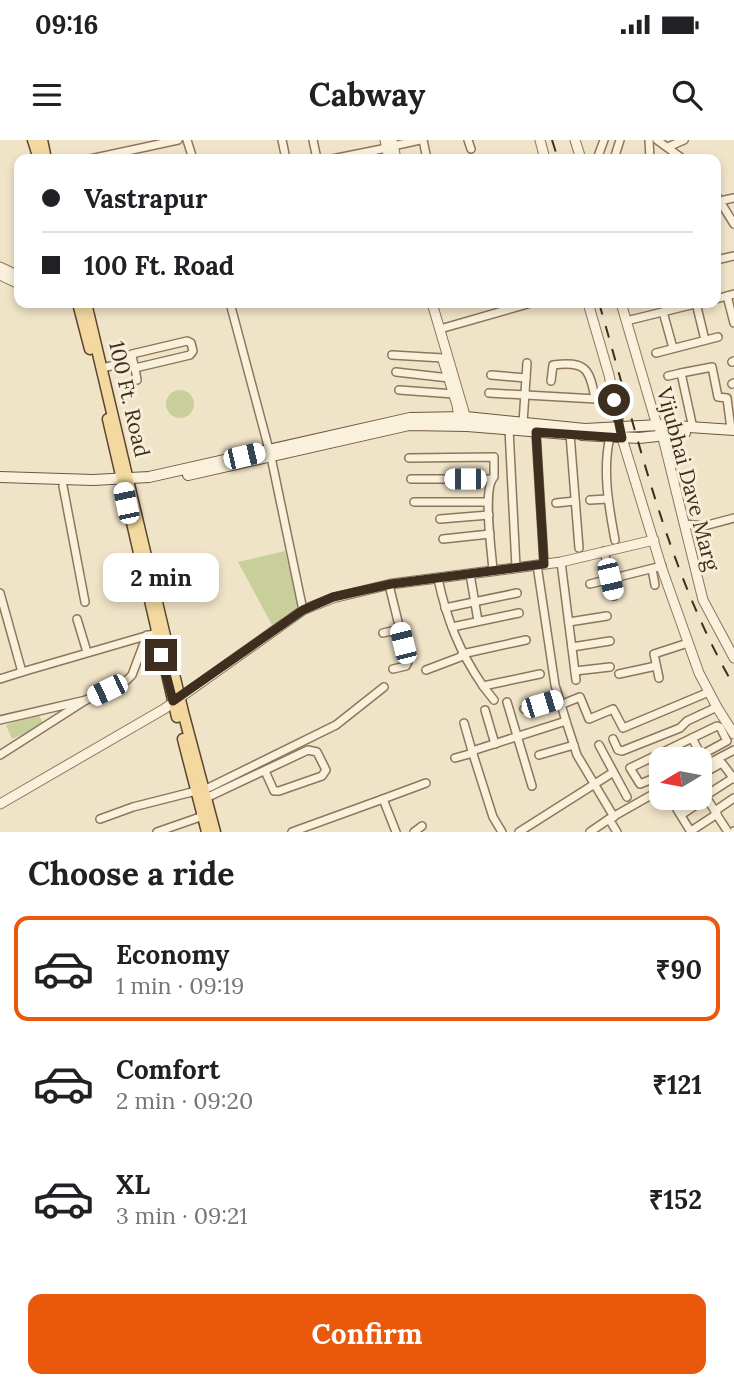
<!DOCTYPE html>
<html lang="en">
<head>
<meta charset="utf-8">
<style>
  body { margin:0; font-family:Lora,serif; background:#f2f2f2; color:#202124; height:100vh; display:flex; flex-direction:column; font-size:26px; white-space:nowrap }
  * { box-sizing:border-box; margin:0 }
  p { font-size:23px; color:#757577 }
  .icon { flex:none; width:38px; height:38px; fill:none; stroke:currentColor; stroke-width:2; stroke-linecap:round; stroke-linejoin:round }
  .map { position:relative; height:692px; overflow:hidden }
  .panel { display:flex; flex-direction:column; background:#fff; flex:1 }
  .panel>* { flex:none }
  .top-card { position:absolute; left:14px; top:14px; width:707px; height:154px; border-radius:14px; box-shadow:0 4px 10px #0003; display:grid; align-content:center; height:154px; padding:0 28px; background:#fff }
  .needle { width:46px; rotate:260deg }
  .controls { position:absolute; left:649px; top:607px; display:grid; gap:14px }
  .controls a { display:grid; place-items:center; width:63px; height:63px; border-radius:14px; background:#fff; box-shadow:0 4px 10px #0003; font-size:35px }
  .end { position:absolute; width:32px; height:32px; margin:-16px; border:9px solid #3d2e20; background:#fff; box-shadow:0 0 0 4px #fff }
  .from { border-radius:50% }
  .bubble { position:absolute; height:49px; border-radius:14px; background:#fff; box-shadow:0 4px 10px #0003; font-size:23px; font-weight:700; line-height:49px; text-align:center }
  .car { position:absolute; width:21px; height:42px; margin:-21px -10px; border-radius:9px; box-shadow:0 0 5px 2px #0007; background:linear-gradient(#fff 24%,#345 0 40%,#fff 0 76%,#345 0 86%,#fff 0) }
  .top-card b { display:flex; align-items:center; gap:24px; height:66px; font-size:26px }
  .top-card b+b { border-top:2px solid #e0e0e0 }
  .top-card i { width:18px; height:18px; background:#202124 }
  ul { padding:0; list-style:none }
  li { display:flex; align-items:center; gap:21px; height:105px; margin:0 14px 10px; padding:0 14px; border:4px solid transparent; border-radius:14px }
  li div { flex:1 }
  li b { display:block; font-size:26px }
  li em { font-style:normal; font-weight:700 }
  li.active { border-color:#ea580c }
  li>.icon { width:63px; height:63px; stroke-width:1.5 }
  h2 { padding:0 28px; font-size:32px; line-height:84px }
  .button { display:flex; gap:14px; margin-top:auto; padding:14px 28px }
  .button a { flex:1; height:80px; border-radius:14px; background:#ea580c; color:#fff; font-size:28px; font-weight:700; line-height:80px; text-align:center }
  .status { display:flex; justify-content:space-between; align-items:center; height:49px; padding:0 35px; background:#fff; direction:ltr }
  .status svg { height:19px; fill:currentColor }
  header { display:flex; justify-content:space-between; align-items:center; height:91px; padding:0 28px; background:#fff; font-size:32px; font-weight:700 }
  .map>svg:first-child { display:block }
</style>
</head>
<body>
<div class="status"><b>09:16</b><svg viewBox="0 0 49 12"><path d="M0 12V9h3v3zM5 12V6h3v6zM10 12V3h3v9zM15 12V0h3v12zM26 1h20v11H26zM47 4h2v5h-2z"/></svg></div>
<header><svg class="icon" aria-label="menu" viewBox="0 0 24 24"><path d="M4 6h16M4 12h16M4 18h16"/></svg>Cabway<svg class="icon" aria-label="search" viewBox="0 0 24 24"><circle cx="10" cy="10" r="6"/><path d="M15 15l6 6"/></svg></header>
<div class="map">
<svg width="734" height="692" viewBox="0 0 734 692">
  <rect width="100%" height="100%" fill="#f0e4c8"/>
  <!-- green -->
  <g fill="#c9cf9b">
    <circle cx="180" cy="264" r="14"/>
    <path d="M285 411 298 466 272 485 238 422Z"/>
    <path d="M37 571 44 585 12 599 6 585Z"/>
  </g>
  <g fill="none" stroke-linecap="round" stroke-linejoin="round">
    <!-- minor casing -->
    <g stroke="#8d765c" stroke-width="10">
      <g id="minor">
        <path d="M187 0 193 19"/>
        <path d="M282 0 286 19"/>
        <path d="M313 0 317 19"/>
        <path d="M423 0 427 19"/>
        <path d="M468 0 471 9"/>
        <path d="M649 0 650 19"/>
        <path d="M657 0 683 19"/>
        <path d="M393 6 420 0"/>
        <path d="M668 7 684 0"/>
        <path d="M90 19 178 0"/>
        <path d="M332 19 387 8"/>
        <path d="M597 19 604 0"/>
        <path d="M614 19 620 0"/>
        <path d="M716 55 734 84"/>
        <path d="M720 61 734 58"/>
        <path d="M716 120 734 116"/>
        <path d="M727 156 734 183"/>
        <path d="M716 159 734 154"/>
        <path d="M230 163 271 317 303 470"/>
        <path d="M696 163 705 200"/>
        <path d="M663 172 673 208"/>
        <path d="M626 181 699 163"/>
        <path d="M440 189 531 163"/>
        <path d="M656 213 718 197"/>
        <path d="M392 215 443 218"/>
        <path d="M732 222 734 221"/>
        <path d="M102 228 133 221 132 214 187 201 191 203 193 211 190 215 135 228 133 221"/>
        <path d="M135 228 137 240"/>
        <path d="M396 232 449 238"/>
        <path d="M681 233 712 227 718 257 727 258 731 289"/>
        <path d="M491 235 526 238"/>
        <path d="M668 236 681 233 693 288"/>
        <path d="M551 241 553 225C585 221 590 228 595 259"/>
        <path d="M732 244 734 243"/>
        <path d="M399 250 454 254"/>
        <path d="M489 253 614 260"/>
        <path d="M523 283 527 223"/>
        <path d="M509 289 516 427"/>
        <path d="M536 292 544 424"/>
        <path d="M570 294 579 408"/>
        <path d="M610 297C602 330 609 368 615 400"/>
        <path d="M409 318 494 317V337C482 349 492 412 493 431"/>
        <path d="M411 339H491"/>
        <path d="M63 346 85 462"/>
        <path d="M590 360 608 359"/>
        <path d="M414 362H488"/>
        <path d="M556 363 575 361"/>
        <path d="M440 379 489 375"/>
        <path d="M684 384 704 386 734 378"/>
        <path d="M443 399 490 394"/>
        <path d="M604 411 614 456"/>
        <path d="M561 422 576 540"/>
        <path d="M537 425 555 545 566 581"/>
        <path d="M652 429 655 445"/>
        <path d="M470 434 478 481"/>
        <path d="M438 439C447 480 459 511 483 546L540 534"/>
        <path d="M590 444 662 426"/>
        <path d="M389 445 408 522 406 526 393 529"/>
        <path d="M0 453 22 532 156 493"/>
        <path d="M445 468 517 453"/>
        <path d="M77 479 87 512"/>
        <path d="M569 482 607 476"/>
        <path d="M452 487 519 473"/>
        <path d="M383 493 400 489"/>
        <path d="M572 507 610 501"/>
        <path d="M462 514 526 500"/>
        <path d="M426 530 463 516"/>
        <path d="M575 531 610 527"/>
        <path d="M619 534 656 526"/>
        <path d="M659 538 654 514 688 503"/>
        <path d="M0 539 22 532"/>
        <path d="M483 546 494 560"/>
        <path d="M86 560 127 540 132 535 147 495"/>
        <path d="M507 562 532 646"/>
        <path d="M565 563 580 557 589 579 613 569 623 588 709 552"/>
        <path d="M524 569 559 559"/>
        <path d="M485 570 495 604"/>
        <path d="M0 580 86 560 0 615"/>
        <path d="M464 583 472 611"/>
        <path d="M692 598 701 615"/>
        <path d="M613 599 618 610 622 611 680 588 687 581 717 567"/>
        <path d="M599 605 627 657"/>
        <path d="M539 615 574 605"/>
        <path d="M455 618 473 613"/>
        <path d="M700 628 734 610"/>
        <path d="M662 635 640 644 630 628 717 586 720 587 727 601 692 620"/>
        <path d="M700 635 722 623 734 639"/>
        <path d="M700 648 715 671 734 658"/>
        <path d="M204 650 336 585 384 547"/>
        <path d="M705 656 733 638"/>
        <path d="M206 658 308 610 317 612 326 630 322 636 279 651H274L265 631"/>
        <path d="M670 658 691 692"/>
        <path d="M383 659 426 643"/>
        <path d="M715 672 728 692"/>
        <path d="M681 675 706 658"/>
        <path d="M100 679 133 667 196 651"/>
        <path d="M609 679 662 649"/>
        <path d="M691 691 717 674"/>
        <path d="M157 692 203 676"/>
        <path d="M292 692 383 659 396 692"/>
        <path d="M414 692 422 686"/>
        <path d="M502 692 493 677 472 611 566 581 577 615 614 677"/>
        <path d="M519 692 612 633"/>
        <path d="M590 692 609 679 617 692"/>
        <path d="M734 692V691"/>
      </g>
    </g>
    <!-- tertiary casing -->
    <g stroke="#8d765c" stroke-width="11">
      <g id="tertiary">
        <path d="M385 0 389 19"/>
        <path d="M392 0 396 19"/>
        <path d="M540 0 545 19"/>
        <path d="M575 0 581 19"/>
        <path d="M0 127 19 136"/>
        <path d="M0 135 19 144"/>
        <path d="M432 163 467 282"/>
        <path d="M588 163 609 235 622 298 662 429 699 533 718 569 734 594"/>
        <path d="M621 163 655 279 662 294 703 460 734 518"/>
        <path d="M443 220 457 265 460 284"/>
        <path d="M0 664 164 569 303 470 333 458 391 444 561 422 654 400"/>
      </g>
    </g>
    <!-- secondary casing -->
    <g stroke="#6f573f" stroke-width="12">
      <g id="secondary">
        <path d="M582 295 639 298 685 293"/>
        <path d="M188 335 409 285 467 286 567 294"/>
        <path d="M0 337 93 340 149 337 410 278 466 277 585 289 659 285 734 290"/>
      </g>
    </g>
    <!-- primary casing -->
    <g stroke="#5b4430" stroke-width="13">
      <g id="primary">
        <path d="M33 0 39 19"/>
        <path d="M42 0 46 19"/>
        <path d="M78 163 90 209"/>
        <path d="M86 163 183 572 215 692"/>
        <path d="M108 279 177 577"/>
        <path d="M183 599 207 692"/>
      </g>
    </g>
    <!-- minor -->
    <use href="#minor" stroke="#faf1dc" stroke-width="7"/>
    <!-- tertiary -->
    <use href="#tertiary" stroke="#faf1dc" stroke-width="9"/>
    <!-- secondary -->
    <use href="#secondary" stroke="#faf1dc" stroke-width="10"/>
    <!-- primary -->
    <use href="#primary" stroke="#f3d9a0" stroke-width="10"/>
    <!-- rail -->
    <g stroke="#3d2e20" stroke-width="2" stroke-dasharray="12 12" stroke-linecap="butt">
      <path d="M552 0 558 19"/>
      <path d="M599 163C637 292 666 429 734 546"/>
    </g>
  </g>
  <g fill="none" stroke-linecap="round" stroke-linejoin="round">
    <!-- route -->
    <path stroke="#3d2e20" stroke-width="9" d="M161 515 173 561 303 470 333 457 391 444 544 424 536 292 622 298 614 260"/>
  </g>
  <g text-anchor="middle" stroke-width="6" stroke-linejoin="round" paint-order="stroke">
    <!-- street labels -->
    <g font-size="21" fill="#3d2e20" stroke="#f7eed8">
      <text transform="translate(129 259) rotate(77)" y="7">100 Ft. Road</text>
      <text transform="translate(688 339) rotate(75)" y="7">Vijubhai Dave Marg</text>
    </g>
  </g>
</svg>
<div class="controls">
<a><svg class="needle" viewBox="-14 -14 28 28"><path d="M0-13l5 13h-10z" fill="#e53935"/><path d="M0 13l5-13h-10z" fill="#757577"/></svg></a>
</div>
<i class="end from" style="left:614px;top:260px"></i>
<i class="end" style="left:161px;top:515px"></i>
<div class="bubble" style="left:103px;top:413px;width:116px">2 min</div>
<i class="car" style="left:244px;top:316px;rotate:77deg"></i>
<i class="car" style="left:465px;top:339px;rotate:270deg"></i>
<i class="car" style="left:126px;top:363px;rotate:348deg"></i>
<i class="car" style="left:610px;top:439px;rotate:167deg"></i>
<i class="car" style="left:403px;top:503px;rotate:346deg"></i>
<i class="car" style="left:107px;top:550px;rotate:244deg"></i>
<i class="car" style="left:542px;top:564px;rotate:73deg"></i>
<div class="top-card">
<b><i class="from"></i>Vastrapur</b>
<b><i></i>100 Ft. Road</b>
</div>
</div>
<section class="panel">
<h2>Choose a ride</h2>
<ul>
<li class="active"><svg class="icon" aria-label="car" viewBox="0 0 24 24"><path d="M5 17H2v-5l4-1 3-4h7l3 4 3 1v5h-3M9 17h6M6 11h13"/><circle cx="7" cy="17" r="2"/><circle cx="17" cy="17" r="2"/></svg><div><b>Economy</b><p>1 min · 09:19</p></div><em>₹90</em></li>
<li><svg class="icon" aria-label="car" viewBox="0 0 24 24"><path d="M5 17H2v-5l4-1 3-4h7l3 4 3 1v5h-3M9 17h6M6 11h13"/><circle cx="7" cy="17" r="2"/><circle cx="17" cy="17" r="2"/></svg><div><b>Comfort</b><p>2 min · 09:20</p></div><em>₹121</em></li>
<li><svg class="icon" aria-label="car" viewBox="0 0 24 24"><path d="M5 17H2v-5l4-1 3-4h7l3 4 3 1v5h-3M9 17h6M6 11h13"/><circle cx="7" cy="17" r="2"/><circle cx="17" cy="17" r="2"/></svg><div><b>XL</b><p>3 min · 09:21</p></div><em>₹152</em></li>
</ul>
<div class="button"><a>Confirm</a></div>
</section>
</body>
</html>
